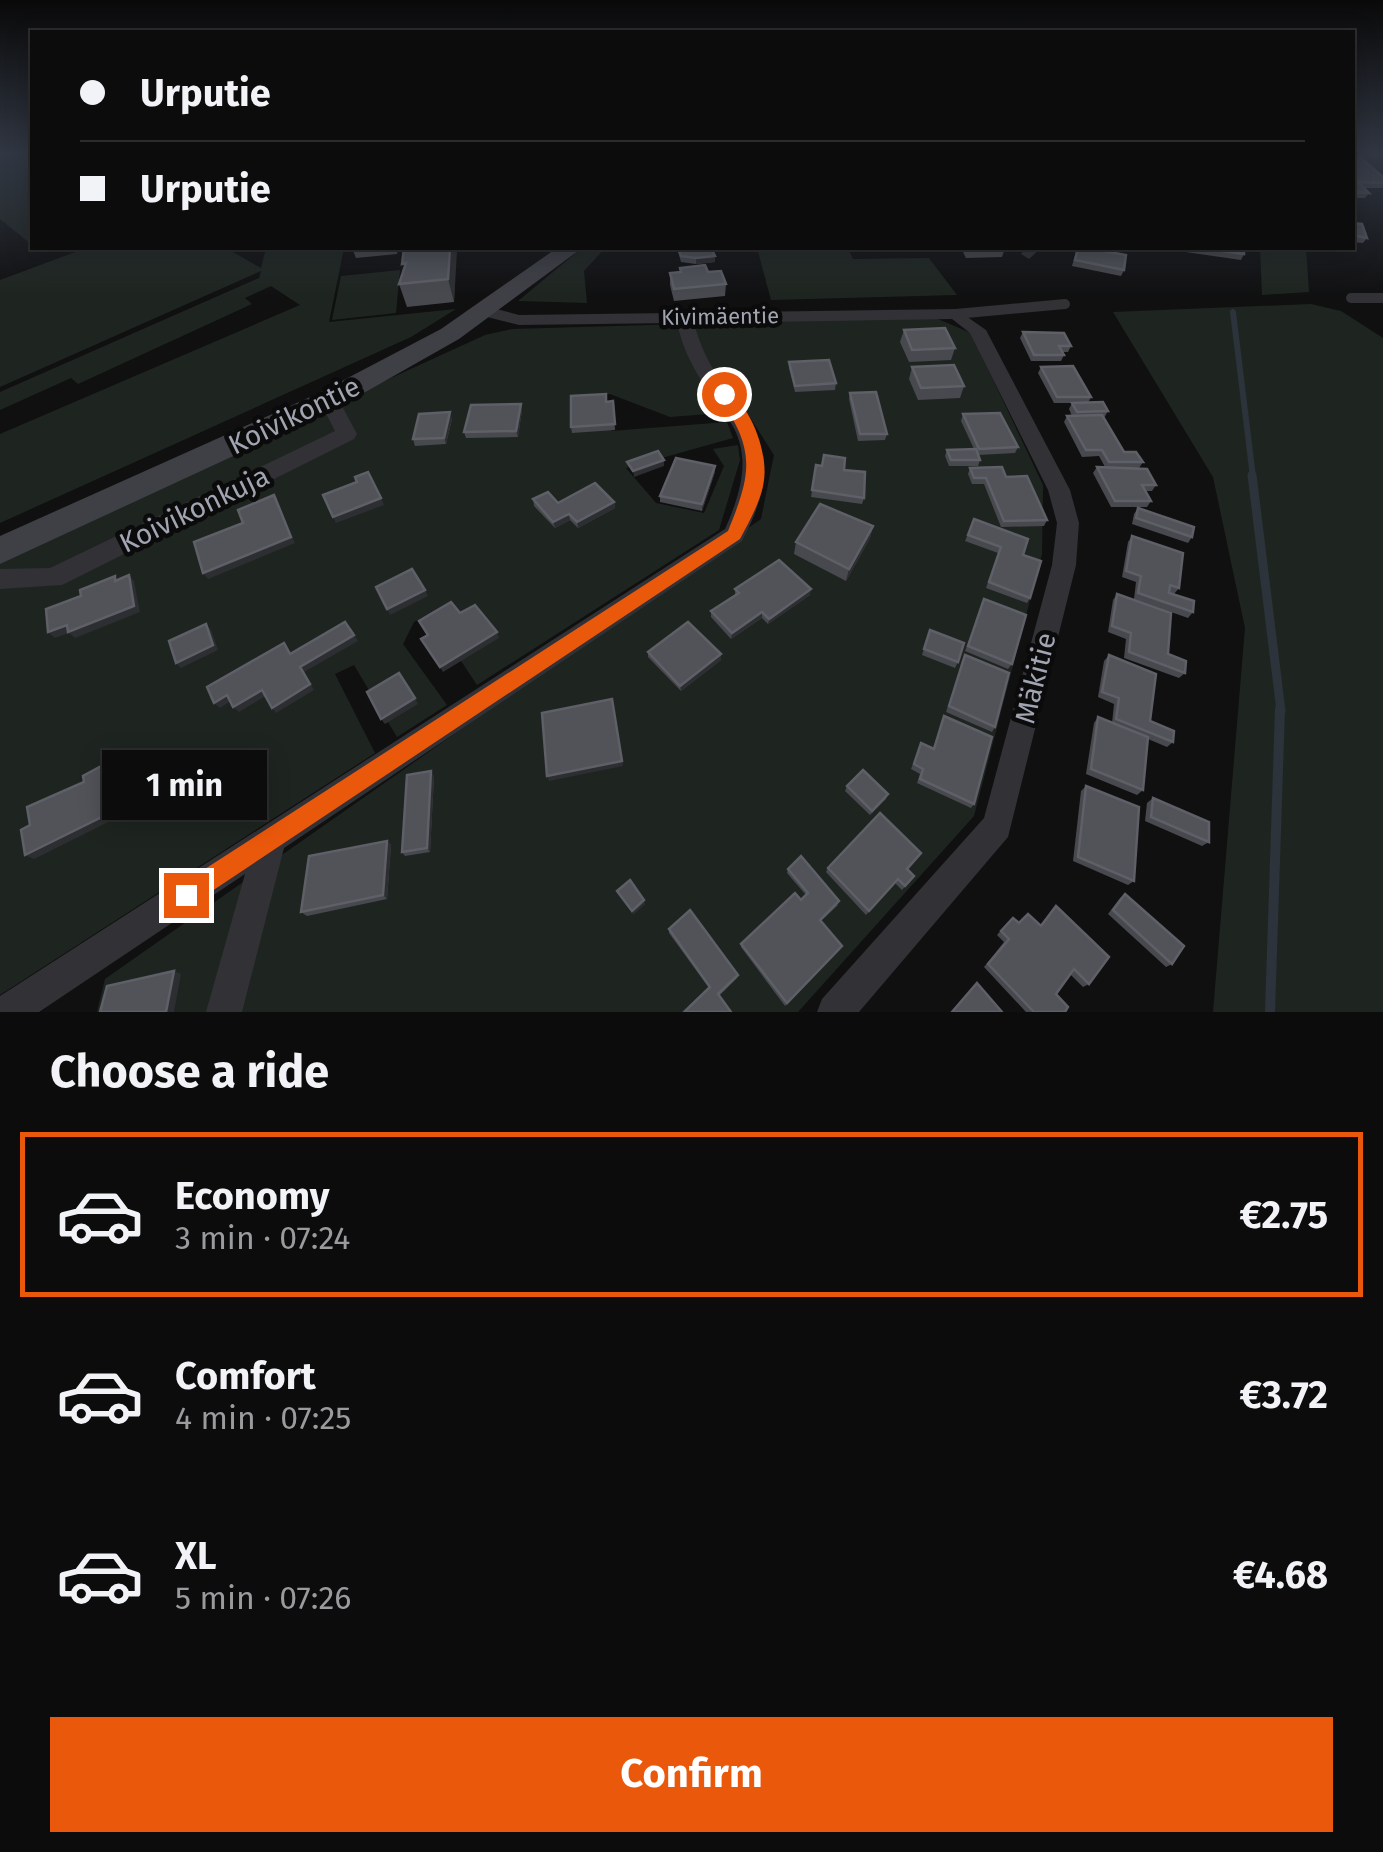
<!DOCTYPE html>
<html lang="en">
<head>
<meta charset="utf-8">
<style>
  body { margin:0; font-family:"Fira Sans",sans-serif; background:#151516; color:#f1f3f6; height:100vh; display:flex; flex-direction:column; font-size:38px; white-space:nowrap }
  * { box-sizing:border-box; margin:0 }
  p { font-size:32px; color:#9a9b9d }
  .icon { flex:none; width:55px; height:55px; fill:none; stroke:currentColor; stroke-width:2; stroke-linecap:round; stroke-linejoin:round }
  .map { position:relative; height:1012px; overflow:hidden }
  .panel { display:flex; flex-direction:column; background:#0c0c0d; flex:1 }
  .panel>* { flex:none }
  .guide { position:absolute; left:30px; top:30px; width:1325px; height:220px; border-radius:0px; box-shadow:0 5px 25px #0003,0 0 0 2px #2c2c2e; display:grid; align-content:center; height:220px; padding:0 50px; background:#0c0c0d }
  .end { position:absolute; width:45px; height:45px; margin:-22px; border:12px solid #ea580c; background:#fff; box-shadow:0 0 0 5px #fff }
  .from { border-radius:50% }
  .bubble { position:absolute; height:70px; border-radius:0px; background:#0c0c0d; box-shadow:0 5px 25px #0003,0 0 0 2px #2c2c2e; font-size:32px; font-weight:700; line-height:70px; text-align:center }
  .guide b { display:flex; align-items:center; gap:35px; height:95px; font-size:38px }
  .guide b+b { border-top:2px solid #2c2c2e }
  .guide i { width:25px; height:25px; background:#f1f3f6 }
  ul { padding:0; list-style:none }
  li { display:flex; align-items:center; gap:30px; height:165px; margin:0 20px 15px; padding:0 30px; border:5px solid transparent; border-radius:0px }
  li div { flex:1 }
  li b { display:block; font-size:38px }
  li em { font-style:normal; font-weight:700 }
  li.on { border-color:#ea580c }
  li>.icon { width:90px; height:90px; stroke-width:1.5 }
  h2 { padding:0 50px; font-size:45px; line-height:120px }
  .cta { display:flex; gap:20px; margin-top:auto; padding:20px 50px }
  .cta a { flex:1; height:115px; border-radius:0px; background:#ea580c; color:#fff; font-size:40px; font-weight:700; line-height:115px; text-align:center }
  .map>svg:first-child { display:block }
</style>
</head>
<body>
<div class="map">
<svg width="1383" height="1012" viewBox="0 0 1383 1012">
  <rect width="100%" height="100%" fill="#101011"/>
  <!-- green -->
  <g fill="#1e2520">
    <path d="M0 154H32V245L0 219Z"/>
    <path d="M86 248H226L261 268 266 248H344L329 322 456 309 411 337 0 523V434L300 305 271 286 245 298 252 304 78 384 71 378 0 410V392L259 278 261 271 0 387V280Z"/>
    <path d="M582 248H605L584 271 587 303 518 301Z"/>
    <path d="M757 248H848L853 259 929 258 957 295 771 300Z"/>
    <path d="M1260 248H1306L1309 292 1262 295Z"/>
    <path d="M400 270 396 313 332 320 341 276Z"/>
    <path d="M1311 304 1341 311 1383 338V1012H1213L1245 628 1213 477 1113 312Z"/>
    <path d="M933 317 971 333 1043 485 1042 554 974 816 798 1012H97L105 979 761 519 774 455 746 411 670 417 610 394 598 395 611 431 727 422 733 438 626 468 656 503 704 513 724 466 713 449 738 445 740 460 719 530 477 685 440 629 442 607 414 622 403 644 447 705 397 737 354 665 335 674 375 753 0 995V557L485 335 512 329Z"/>
  </g>
  <g fill="none" stroke-linecap="round" stroke-linejoin="round">
    <!-- stream-far2 -->
    <path stroke="#2c333b" stroke-width="6" d="M1233 312 1253 477"/>
    <!-- stream-far1 -->
    <path stroke="#2c333b" stroke-width="9" d="M1252 475 1281 711"/>
    <!-- stream -->
    <path stroke="#2c333b" stroke-width="10" d="M1270 1012 1280 709"/>
    <!-- lane -->
    <g stroke="#313136" stroke-width="10">
      <path d="M1351 298H1383"/>
      <path d="M956 314 1065 304"/>
    </g>
    <!-- street -->
    <g fill="#313136" fill-rule="evenodd">
      <path d="M1026 248H1041L1029 259 1021 254Z"/>
      <path d="M485 306 519 315 956 309 986 330 1070 490 1079 523 1076 565 1008 837 859 1012H817L822 999 984 818 1052 565 1057 523 1048 490 970 333 952 319 694 323C719 420 804 424 742 541L284 848 242 1012H206L245 874 39 1012H0V996L725 529C777 413 699 420 677 323L519 325 479 315 476 311Z"/>
      <path d="M329 394 336 395 357 434 354 439 62 585 0 589V569L50 568 335 431 319 400Z"/>
    </g>
    <!-- secondary -->
    <path fill="#3f4046" fill-rule="evenodd" d="M557 248H582L459 339 339 407 0 564V536L319 393 441 329Z"/>
  </g>
  <!-- wall -->
  <g fill="#48494e">
    <path d="M1352 156 1383 177V188H1364L1369 193 1365 198H1352Z"/>
    <path d="M1352 223 1367 238 1363 243 1352 242Z"/>
    <path d="M352 248H398L397 254 356 258Z"/>
    <path d="M404 248H456L454 302 407 307 399 284 404 271Z"/>
    <path d="M677 248H711L715 262 696 264 681 262Z"/>
    <path d="M961 248H1005L1002 257 966 258Z"/>
    <path d="M1077 248 1124 270 1121 276 1072 266Z"/>
    <path d="M1158 248H1244V254L1241 260Z"/>
    <path d="M680 268 726 284 725 296 674 301 670 285V273L680 272Z"/>
    <path d="M904 330 955 348 951 360 909 362 900 342Z"/>
    <path d="M1023 332 1071 346 1068 352H1062L1064 355 1061 361H1031L1020 338Z"/>
    <path d="M789 362 836 383 835 390 795 392 789 368Z"/>
    <path d="M912 367 964 386 960 398 918 400 909 379Z"/>
    <path d="M1041 367 1091 397 1088 403 1108 411 1104 418 1124 452 1143 462 1139 468H1126L1156 485 1152 491H1146L1151 501 1147 507H1111L1093 473 1097 467H1105L1099 456 1082 457 1064 422 1067 416H1072L1069 409 1072 403H1054L1038 373Z"/>
    <path d="M850 393 887 434 885 440 858 441 849 399Z"/>
    <path d="M613 401 615 430 572 433 571 427Z"/>
    <path d="M522 410 518 437 466 438 464 432Z"/>
    <path d="M963 414 1018 447 1015 453 978 455 980 460 978 466H949L945 456 947 450 974 449 961 421Z"/>
    <path d="M452 419 446 444 415 446 413 439Z"/>
    <path d="M816 465 844 470 864 498 862 504 811 497Z"/>
    <path d="M715 466V472L702 511 660 502V496Z"/>
    <path d="M970 468 1006 477 1047 520 1044 526 1001 527 984 484H972L968 474Z"/>
    <path d="M533 499 558 503 614 502 615 508 578 528 570 520 555 528 534 506Z"/>
    <path d="M1138 508 1192 537 1188 543 1132 524 1134 514Z"/>
    <path d="M974 519 1023 555 1030 598 1027 603 986 588 998 553 965 541Z"/>
    <path d="M873 526 870 538 846 581 794 554 796 542Z"/>
    <path d="M1132 536 1179 588 1174 594 1193 612 1188 618 1134 599 1136 582 1122 577 1128 542Z"/>
    <path d="M735 589 810 595 768 624 762 618 731 639 711 617V611L735 595Z"/>
    <path d="M1117 594 1185 673 1179 678 1124 658 1126 639 1108 632 1113 600Z"/>
    <path d="M984 599 1012 664 1008 669 965 651Z"/>
    <path d="M930 630 958 662 955 668 922 655Z"/>
    <path d="M648 652 721 654V660L681 691 648 657Z"/>
    <path d="M965 655 995 727 992 732 946 712Z"/>
    <path d="M1109 655 1150 721 1173 742 1167 747 1148 739 1143 790 1137 795 1086 774 1094 723 1098 717 1112 723 1114 704 1098 697 1104 661Z"/>
    <path d="M944 716 974 804 971 808 917 783 920 774 911 769 921 743 933 748Z"/>
    <path d="M434 776 430 852 405 856 402 852Z"/>
    <path d="M847 786 888 794 886 799 870 815 845 791Z"/>
    <path d="M1086 786 1134 881 1128 885 1073 861 1081 791Z"/>
    <path d="M1153 798 1209 842 1202 846 1145 821 1147 803Z"/>
    <path d="M387 841 391 845 387 899 307 916 301 912Z"/>
    <path d="M828 868 908 870 914 876 902 890 895 883 866 915 826 872Z"/>
    <path d="M788 869 838 905 821 921 842 946 785 1006 741 947V944L806 895 787 873Z"/>
    <path d="M1125 894 1172 964 1166 967 1108 914 1120 898Z"/>
    <path d="M1056 906 1089 984 1083 987 1070 974 1056 994 1065 1012H1026L984 967 1004 942 997 935 1009 921 1013 918 1018 923 1028 914 1040 925Z"/>
    <path d="M669 929 737 978 719 996 709 988 669 933Z"/>
  </g>
  <!-- shaded-wall -->
  <g fill="#2d2e31">
    <path d="M450 248H456L457 252 454 302 448 279Z"/>
    <path d="M715 256V262L696 264V258Z"/>
    <path d="M521 404 522 410 518 437 516 431Z"/>
    <path d="M450 412 452 419 446 444 444 438Z"/>
    <path d="M664 460V466L634 477 633 471Z"/>
    <path d="M715 466V472L702 511V504Z"/>
    <path d="M274 495 295 543 208 579 203 573Z"/>
    <path d="M381 498 384 505 336 523 333 517Z"/>
    <path d="M614 502 615 508 578 528 577 522Z"/>
    <path d="M569 514 570 520 555 528 553 522Z"/>
    <path d="M873 526 870 538 846 581 849 569Z"/>
    <path d="M129 575 134 581 140 612 75 638 69 633 55 638 48 632 67 625Z"/>
    <path d="M811 589 810 595 768 624 769 619Z"/>
    <path d="M425 590 428 596 390 615 387 609Z"/>
    <path d="M762 612V618L731 639 732 633Z"/>
    <path d="M206 624 211 630 218 650 181 668 176 663Z"/>
    <path d="M497 632 499 638 443 672 440 667Z"/>
    <path d="M354 635 358 641 304 672 314 690 276 713 272 708 300 667Z"/>
    <path d="M721 654V660L681 691 680 686Z"/>
    <path d="M262 690 267 695 239 712 233 707Z"/>
    <path d="M227 695 232 700 220 708 214 703Z"/>
    <path d="M415 698 418 704 385 724 381 719Z"/>
    <path d="M129 751 136 756 148 802 34 859 25 855Z"/>
    <path d="M622 761 623 766 549 781 547 776Z"/>
    <path d="M431 771 434 776 430 852 427 848Z"/>
    <path d="M387 841 391 845 387 899 383 895Z"/>
    <path d="M644 900 645 904 633 915 632 911Z"/>
    <path d="M174 971 181 974 174 1012H166Z"/>
  </g>
  <!-- building -->
  <g fill="#515359" stroke="#5e5f67" stroke-width="2.5">
    <path d="M1352 156 1360 157 1383 177V183L1358 182 1369 193 1352 192Z"/>
    <path d="M1352 223 1362 224 1367 238 1352 235Z"/>
    <path d="M404 248H450L448 279 399 284 406 263 402 264Z"/>
    <path d="M678 248H711L715 256 696 258 681 256Z"/>
    <path d="M1078 248H1087L1126 255 1124 270 1075 260Z"/>
    <path d="M1200 248H1244V254Z"/>
    <path d="M705 265 708 272 721 271 726 284 674 289 670 273 681 272 680 268Z"/>
    <path d="M945 328 955 348 912 350 904 330Z"/>
    <path d="M1023 332 1064 333 1071 346H1059L1064 355H1034Z"/>
    <path d="M829 360 836 383 795 386 789 362Z"/>
    <path d="M954 365 964 386 921 388 912 367Z"/>
    <path d="M1073 366 1091 397H1057L1041 367Z"/>
    <path d="M876 392 887 434H860L850 393Z"/>
    <path d="M606 394V402L613 401 615 424 571 427V396Z"/>
    <path d="M1103 402 1108 411 1077 412 1072 403Z"/>
    <path d="M521 404 516 431 464 432 471 405Z"/>
    <path d="M450 412 444 438 413 439 419 414Z"/>
    <path d="M1000 413 1018 447 979 449 963 414Z"/>
    <path d="M1102 415 1124 452H1136L1143 462H1109L1102 450H1086L1067 416Z"/>
    <path d="M976 449 980 460H951L947 450Z"/>
    <path d="M658 451 664 460 633 471 627 462Z"/>
    <path d="M824 455 845 458 844 470 865 472 864 498 812 490 816 465 822 466Z"/>
    <path d="M676 458 715 466 702 504 660 496Z"/>
    <path d="M1002 467 1006 477 1027 476 1047 520 1004 521 986 478H974L970 468Z"/>
    <path d="M1097 467 1147 469 1156 485H1142L1151 501H1115Z"/>
    <path d="M368 472 381 498 333 517 323 495 357 482 355 477Z"/>
    <path d="M595 483 614 502 577 522 569 514 553 522 533 499 548 492 558 503Z"/>
    <path d="M274 495 291 537 203 573 194 542 243 523 238 510Z"/>
    <path d="M820 504 873 526 849 569 796 542Z"/>
    <path d="M1138 508 1194 527 1192 537 1136 518Z"/>
    <path d="M974 519 1028 539 1023 555 1041 561 1030 598 989 582 1001 547 968 535Z"/>
    <path d="M1132 536 1183 553 1179 588 1170 585 1169 593 1194 601 1193 612 1138 593 1141 576 1126 571Z"/>
    <path d="M779 560 811 589 769 619 762 612 732 633 711 611 739 593 735 589Z"/>
    <path d="M412 569 425 590 387 609 376 587Z"/>
    <path d="M129 575 134 606 68 632 67 625 48 632 46 609 81 596 80 590 115 576V581Z"/>
    <path d="M1117 594 1171 613 1168 654 1186 661 1185 673 1129 652 1131 633 1112 626Z"/>
    <path d="M984 599 1026 615 1012 664 968 646Z"/>
    <path d="M451 602 460 613 475 605 497 632 440 667 421 639 428 635 419 621Z"/>
    <path d="M345 622 354 635 300 667 310 684 272 708 262 690 233 707 227 695 214 703 207 687 284 643 290 654Z"/>
    <path d="M688 622 721 654 680 686 648 652Z"/>
    <path d="M206 624 213 645 176 663 169 641Z"/>
    <path d="M930 630 964 643 958 662 924 649Z"/>
    <path d="M965 655 1009 673 995 727 949 706Z"/>
    <path d="M1109 655 1156 674 1150 721 1174 731 1173 742 1116 719 1119 698 1102 692Z"/>
    <path d="M399 673 415 698 381 719 367 692Z"/>
    <path d="M612 699 622 761 547 776 542 713Z"/>
    <path d="M944 716 992 737 974 804 920 779 923 769 914 764 921 743 934 749Z"/>
    <path d="M1098 717 1148 737 1143 790 1091 769Z"/>
    <path d="M129 751 142 797 25 855 21 830 30 825 27 807 84 782 83 776Z"/>
    <path d="M863 770 888 794 872 811 847 786Z"/>
    <path d="M431 771 427 848 402 852 407 775Z"/>
    <path d="M1086 786 1139 807 1134 881 1078 857Z"/>
    <path d="M1153 798 1209 822V842L1151 817Z"/>
    <path d="M880 813 921 853 907 869 914 876 905 886 898 879 869 911 828 868Z"/>
    <path d="M387 841 383 895 301 912 309 856Z"/>
    <path d="M801 856 839 901 820 920 842 946 787 1003 741 944 795 893 801 900 808 893 788 869Z"/>
    <path d="M630 880 644 900 632 911 617 891Z"/>
    <path d="M1125 894 1184 946 1172 964 1113 910Z"/>
    <path d="M1056 906 1109 957 1089 984 1074 969 1056 994 1068 1007 1065 1012H1034L988 964 1009 939 1001 931 1013 918 1019 923 1028 914 1041 926Z"/>
    <path d="M690 910 738 975 718 994 731 1012H684L710 987 669 929Z"/>
    <path d="M174 971 166 1012H100L107 986Z"/>
    <path d="M977 983 1002 1012H952Z"/>
  </g>
  <!-- sky -->
  <linearGradient id="sky" x2="0" y2="1"><stop stop-color="#090909"/><stop offset="0.52" stop-color="#313743"/><stop offset="1" stop-color="#313743" stop-opacity="0"/></linearGradient>
  <rect width="1383" height="296" fill="url(#sky)"/>
  <!-- route -->
  <path fill="#ea580c" d="M724 389C750 403 768 451 764 480 762 499 749 522 740 539L194 903H177V887L728 531C753 470 755 449 717 394Z"/>
  <g text-anchor="middle" stroke-width="9" stroke-linejoin="round" paint-order="stroke">
    <!-- far-street labels -->
    <g font-size="22" fill="#a1a4b1" stroke="#0b0b0c">
      <text transform="translate(720 316) rotate(-1)" y="8">Kivimäentie</text>
    </g>
    <!-- street labels -->
    <g font-size="28" fill="#a1a4b1" stroke="#0b0b0c">
      <text transform="translate(294 415) rotate(-26)" y="10">Koivikontie</text>
      <text transform="translate(194 509) rotate(-26)" y="10">Koivikonkuja</text>
      <text transform="translate(1035 678) rotate(-76)" y="10">Mäkitie</text>
    </g>
  </g>
</svg>
<i class="end from" style="left:724px;top:394px"></i>
<i class="end" style="left:186px;top:895px"></i>
<div class="bubble" style="left:102px;top:750px;width:165px">1 min</div>
<div class="guide">
<b><i class="from"></i>Urputie</b>
<b><i></i>Urputie</b>
</div>
</div>
<section class="panel">
<h2>Choose a ride</h2>
<ul>
<li class="on"><svg class="icon" aria-label="car" viewBox="0 0 24 24"><path d="M5 17H2v-5l4-1 3-4h7l3 4 3 1v5h-3M9 17h6M6 11h13"/><circle cx="7" cy="17" r="2"/><circle cx="17" cy="17" r="2"/></svg><div><b>Economy</b><p>3 min · 07:24</p></div><em>€2.75</em></li>
<li><svg class="icon" aria-label="car" viewBox="0 0 24 24"><path d="M5 17H2v-5l4-1 3-4h7l3 4 3 1v5h-3M9 17h6M6 11h13"/><circle cx="7" cy="17" r="2"/><circle cx="17" cy="17" r="2"/></svg><div><b>Comfort</b><p>4 min · 07:25</p></div><em>€3.72</em></li>
<li><svg class="icon" aria-label="car" viewBox="0 0 24 24"><path d="M5 17H2v-5l4-1 3-4h7l3 4 3 1v5h-3M9 17h6M6 11h13"/><circle cx="7" cy="17" r="2"/><circle cx="17" cy="17" r="2"/></svg><div><b>XL</b><p>5 min · 07:26</p></div><em>€4.68</em></li>
</ul>
<div class="cta"><a>Confirm</a></div>
</section>
</body>
</html>
